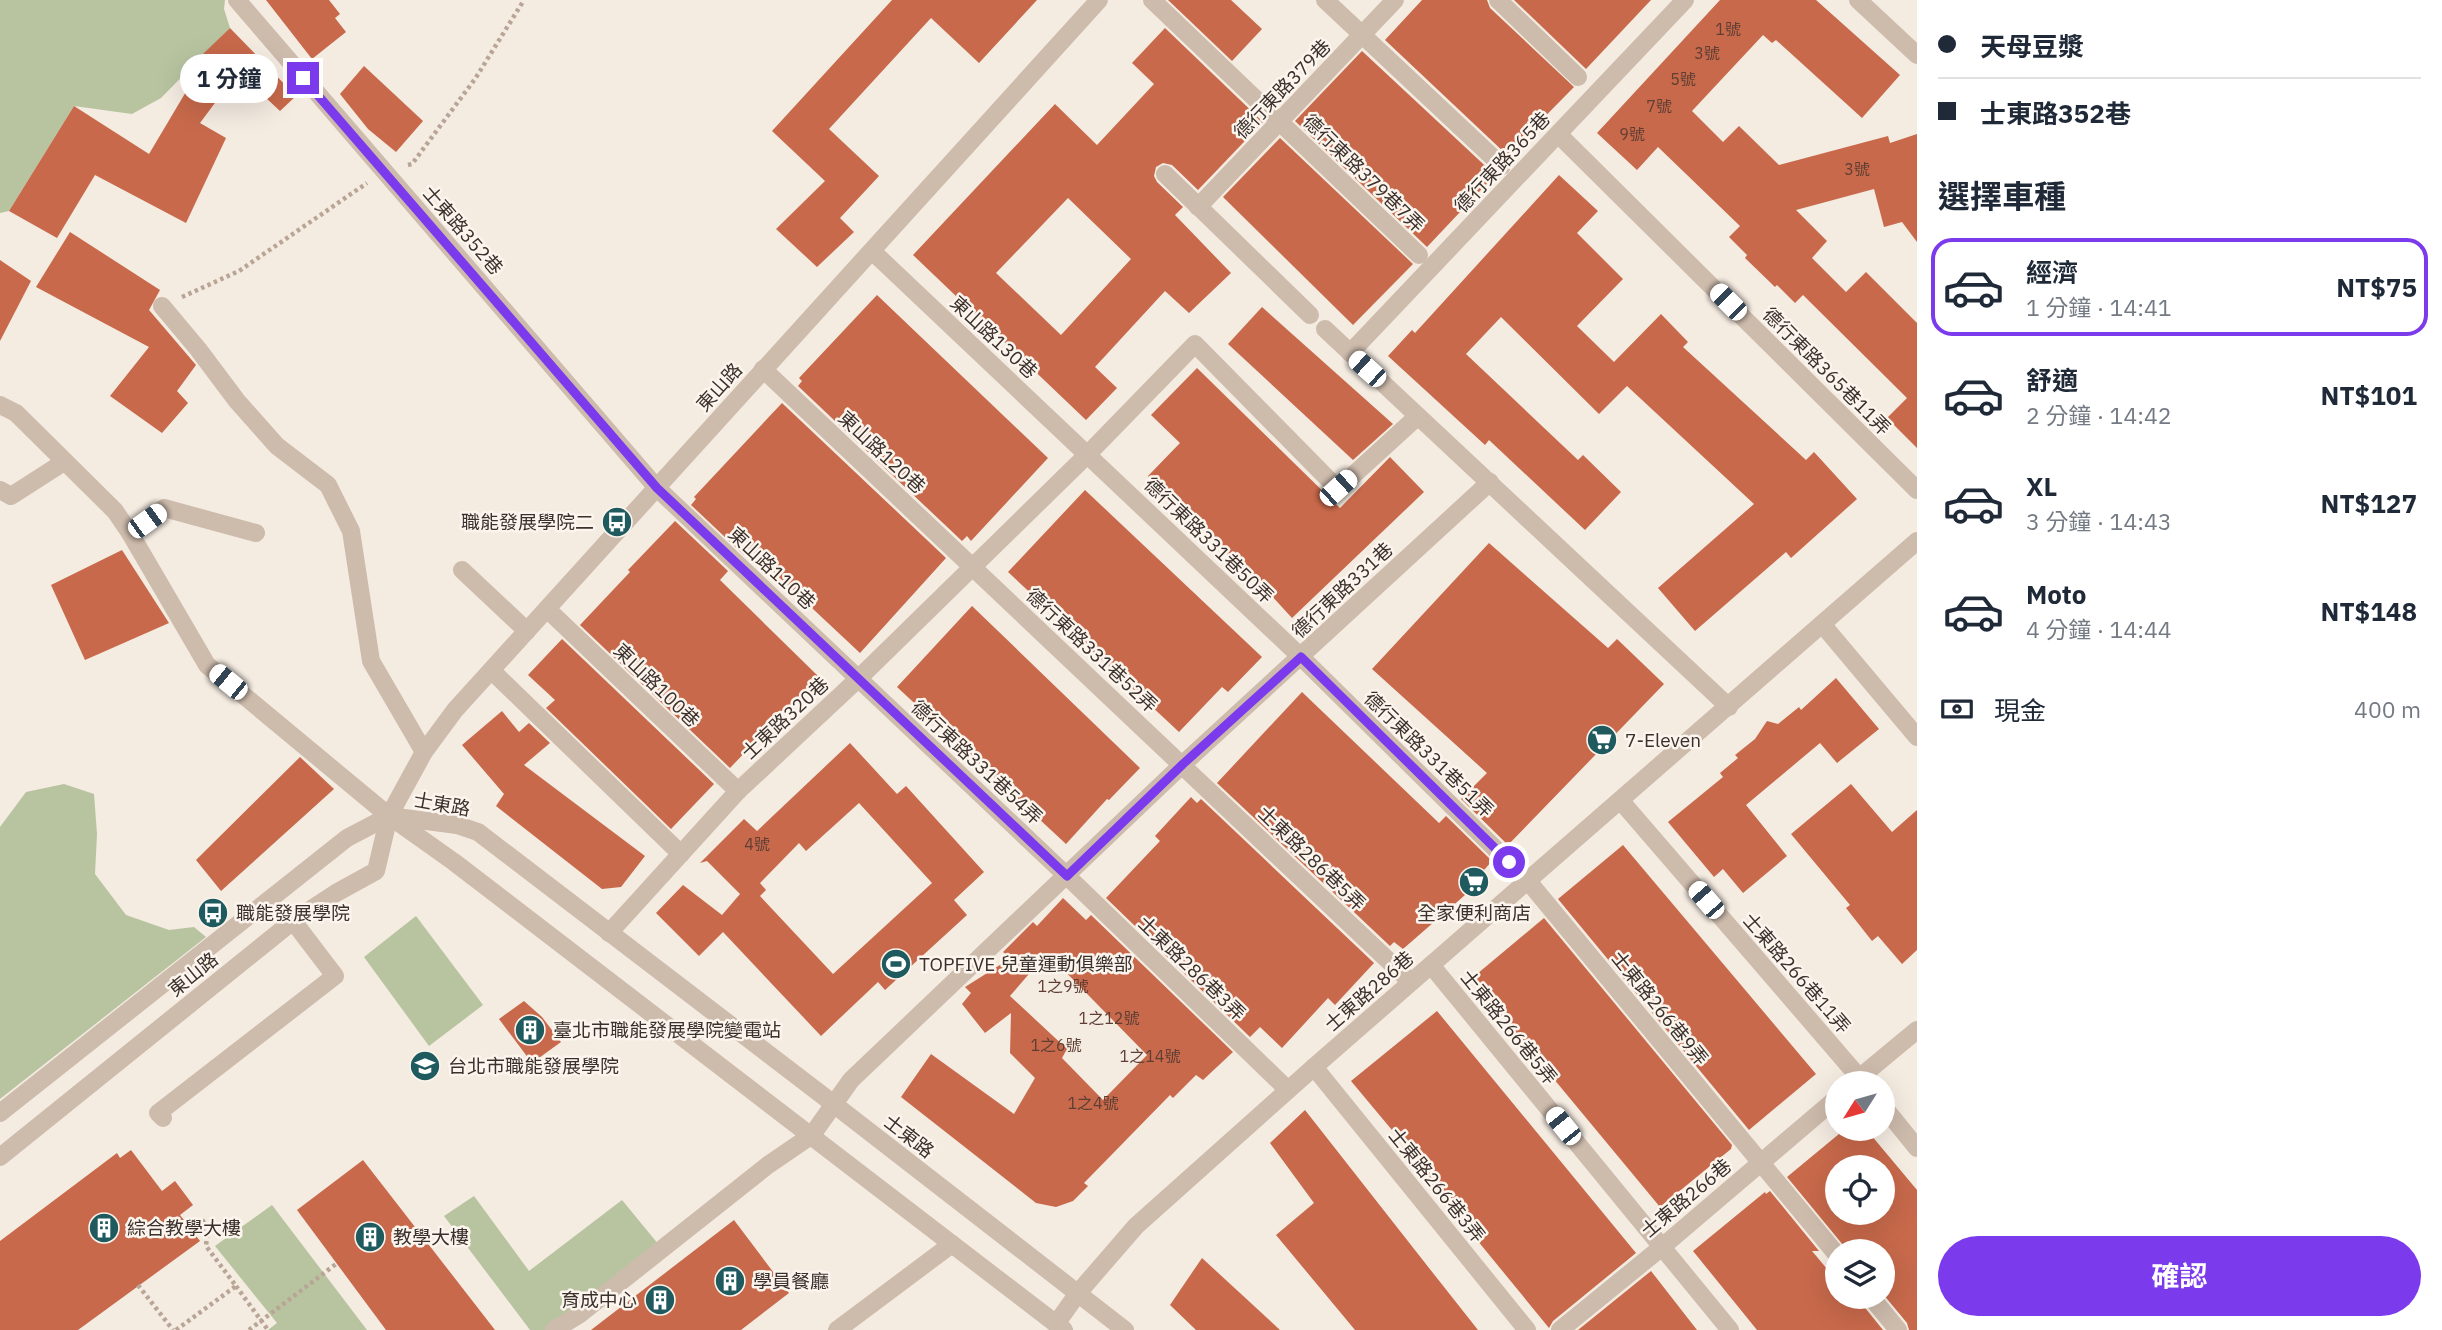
<!DOCTYPE html>
<html lang="zh-TW">
<head>
<meta charset="utf-8">
<style>
  body { margin:0; font-family:"IBM Plex Sans","Noto Sans TC",sans-serif; background:#f6f6f7; color:#1f2937; height:100vh; display:flex; flex-direction:column; font-size:26px; white-space:nowrap }
  * { box-sizing:border-box; margin:0 }
  p { font-size:23px; color:#747a83 }
  .icon { flex:none; width:38px; height:38px; fill:none; stroke:currentColor; stroke-width:2; stroke-linecap:round; stroke-linejoin:round }
  .map { position:relative; flex:1; overflow:hidden }
  .side { display:flex; flex-direction:column; background:#fff; width:525px }
  .side>* { flex:none }
  .banner { display:grid; align-content:center; height:154px; padding:0 21px; background:#fff }
  .needle { width:46px; rotate:233deg }
  .buttons { position:absolute; left:1825px; top:1071px; display:grid; gap:14px }
  .buttons a { display:grid; place-items:center; width:70px; height:70px; border-radius:50%; background:#fff; box-shadow:0 7px 28px #0002; font-size:35px }
  .end { position:absolute; width:32px; height:32px; margin:-16px; border:9px solid #7c3aed; background:#fff; box-shadow:0 0 0 4px #fff }
  .from { border-radius:50% }
  .bubble { position:absolute; height:49px; border-radius:24px; background:#fff; box-shadow:0 7px 28px #0002; font-size:23px; font-weight:700; line-height:49px; text-align:center }
  .car { position:absolute; width:21px; height:42px; margin:-21px -10px; border-radius:9px; box-shadow:0 0 5px 2px #0007; background:linear-gradient(#fff 24%,#345 0 40%,#fff 0 76%,#345 0 86%,#fff 0) }
  .banner b { display:flex; align-items:center; gap:24px; height:66px; font-size:26px }
  .banner b+b { border-top:2px solid #e0e1e3 }
  .banner i { width:18px; height:18px; background:#1f2937 }
  ul { padding:0; list-style:none }
  li { display:flex; align-items:center; gap:21px; height:98px; margin:0 14px 10px; padding:0 7px; border:4px solid transparent; border-radius:21px }
  li div { flex:1 }
  li b { display:block; font-size:26px }
  li em { font-style:normal; font-weight:700 }
  li.on { border-color:#7c3aed }
  li>.icon { width:63px; height:63px; stroke-width:1.5 }
  h2 { padding:0 21px; font-size:32px; line-height:84px }
  .pay { display:flex; align-items:center; gap:18px; height:77px; padding:0 21px; font-size:26px }
  .pay p { margin-inline-start:auto }
  .primary-button { display:flex; gap:14px; margin-top:auto; padding:14px 21px }
  .primary-button a { flex:1; height:80px; border-radius:42px; background:#7c3aed; color:#fff; font-size:28px; font-weight:700; line-height:80px; text-align:center }
  main { display:flex; flex:1; min-height:0 }
  .map>svg:first-child { display:block }
</style>
</head>
<body>
<main>
<div class="map">
<svg width="1917" height="1330" viewBox="0 0 1917 1330">
  <rect width="100%" height="100%" fill="#f4ebe1"/>
  <!-- green -->
  <g fill="#b8c4a0">
    <path d="M0 0H225L224 9 230 28 161 98 132 114 74 106 9 211 0 213Z"/>
    <path d="M64 784 94 794 97 834 95 874 126 915 169 930 194 927 206 937 0 1099V827L26 792Z"/>
    <path d="M416 916 483 1005 429 1046 364 957Z"/>
    <path d="M474 1196 529 1271 622 1200 659 1245 547 1330H530L444 1216Z"/>
    <path d="M272 1205 367 1330H268L277 1323 215 1246Z"/>
  </g>
  <!-- building -->
  <g fill="#c8694b" fill-rule="evenodd">
    <path d="M266 0H329L340 14 335 18 346 32 312 59Z"/>
    <path d="M892 0H1037L979 63 931 18 829 129 879 176 840 218 854 232 817 267 776 229 825 181 772 131Z"/>
    <path d="M1168 0H1231L1262 29 1232 61Z"/>
    <path d="M1422 0H1487L1490 8 1574 87 1507 155 1385 40Z"/>
    <path d="M1514 0H1651L1586 69Z"/>
    <path d="M1720 0H1816L1900 75 1862 118 1776 40 1772 43 1763 35 1692 111 1723 142 1739 126 1779 165 1888 136 1890 143 1917 134V242L1902 222 1884 227 1874 189 1796 210 1827 241 1812 258 1846 292 1866 272 1917 323V448L1887 418 1907 398 1803 295 1795 303 1777 285 1775 287 1745 258 1747 255 1729 237 1740 226 1658 147 1637 170 1597 133Z"/>
    <path d="M230 28 296 96 280 111 238 72 200 123 226 138 186 223 95 175 57 238 9 211 74 106 149 154 190 85 180 76Z"/>
    <path d="M1165 28 1263 122 1198 190 1172 165 1163 163 1156 167 1154 176 1157 182 1183 207 1175 215 1231 273 1189 313 1165 291 1095 367 1117 388 1086 420 913 255 1055 104 1097 145 1154 84 1132 63ZM1068 198 1131 259 1061 335 996 273Z"/>
    <path d="M1362 51 1495 175 1427 247 1295 121Z"/>
    <path d="M364 66 423 121 396 152 368 129 340 94Z"/>
    <path d="M1280 138 1413 264 1353 325 1223 197Z"/>
    <path d="M1559 175 1598 211 1577 233 1623 279 1577 326 1614 362 1661 314 1688 342 1683 347 1806 460 1814 452 1857 499 1791 558 1786 552 1695 631 1658 588 1754 504 1627 386 1599 414 1501 317 1466 354 1578 460 1583 455 1621 492 1585 530 1489 440 1485 445 1388 356 1412 330 1415 333Z"/>
    <path d="M70 232 160 290 149 310 196 365 177 391 188 403 162 433 110 396 149 347 36 287Z"/>
    <path d="M0 260 31 281 0 341Z"/>
    <path d="M877 295 1048 458 971 541 967 536 962 541 798 386 802 381 799 378Z"/>
    <path d="M1262 307 1393 424 1353 460 1228 344Z"/>
    <path d="M1197 368 1340 508 1390 457 1424 492 1292 618 1258 581 1256 583 1148 476 1180 443 1151 415Z"/>
    <path d="M782 403 946 558 860 653 749 549 744 555 691 505 696 499 694 497Z"/>
    <path d="M1085 490 1262 657 1228 692 1222 687 1179 732 1008 572Z"/>
    <path d="M675 521 728 571 720 580 818 676 730 768 580 625 630 572 628 570Z"/>
    <path d="M1489 543 1608 648 1617 639 1664 684 1508 845 1461 799 1487 773 1372 669Z"/>
    <path d="M122 550 169 623 85 660 51 585Z"/>
    <path d="M972 606 1140 768 1109 800 1107 799 1066 844 897 687Z"/>
    <path d="M562 639 714 784 671 829 546 708 555 700 528 675Z"/>
    <path d="M1836 678 1879 729 1837 763 1820 743 1746 805 1787 856 1743 893 1723 869 1714 877 1668 822 1723 777 1720 773 1738 758 1735 755 1755 739 1767 721 1778 724 1799 707 1801 710Z"/>
    <path d="M1302 692 1439 823 1446 816 1492 861 1484 870 1488 875 1403 949 1394 942 1390 946 1217 783Z"/>
    <path d="M502 711 519 732 529 723 550 743 524 765 645 856 621 887 602 889 496 806 504 794 462 745Z"/>
    <path d="M850 743 897 794 906 786 984 872 954 900 967 915 885 990 878 982 821 1036 723 932 699 956 656 913 683 885 722 915 740 894 707 861 700 863 744 819 757 831ZM859 803 932 883 833 974 760 896 766 890 760 883 799 843 806 851Z"/>
    <path d="M300 757 334 789 221 891 196 860Z"/>
    <path d="M1851 784 1892 832 1917 810V950L1902 964 1878 936 1872 941 1846 908 1850 905 1791 834Z"/>
    <path d="M1191 797 1197 803 1201 799 1374 963 1335 1005 1328 998 1282 1048 1260 1027 1250 1037 1106 898 1160 841 1155 836Z"/>
    <path d="M1623 845 1816 1074 1749 1130 1558 899Z"/>
    <path d="M1063 898 1086 920 1091 915 1233 1052 1203 1080 1196 1075 1173 1098 1170 1095 1084 1183 1088 1186 1073 1201 1056 1207 1036 1203 901 1097 931 1054 1014 1114 1035 1078 1010 1053 1011 1013 985 1033 962 1004 971 993 965 987 1011 958 1003 952 1033 922 1037 926ZM1047 953 1147 1055 1103 1100 1062 1058 1067 1049 1010 996Z"/>
    <path d="M1544 918 1732 1145 1731 1149 1660 1207 1471 979Z"/>
    <path d="M524 1001 542 1017 561 1042 532 1063 499 1019Z"/>
    <path d="M1437 1011 1636 1253 1553 1321 1549 1328 1419 1169 1422 1166 1351 1081Z"/>
    <path d="M1305 1110 1429 1268 1478 1330H1355L1276 1235 1314 1203 1270 1143Z"/>
    <path d="M1845 1129H1866L1917 1190V1330H1909L1907 1323 1883 1294V1251H1848L1787 1177ZM1838 1167H1883V1213H1838Z"/>
    <path d="M131 1150 162 1191 175 1181 193 1205 180 1215 200 1241 78 1330H0V1241L117 1153 120 1158Z"/>
    <path d="M363 1160 495 1330H386L297 1210Z"/>
    <path d="M1770 1191 1819 1251H1812L1838 1282V1297H1860L1862 1304 1883 1330H1757L1693 1251 1765 1192 1766 1194Z"/>
    <path d="M734 1220 789 1293 741 1330H591Z"/>
    <path d="M1202 1258 1280 1330H1196L1170 1305Z"/>
    <path d="M1651 1271 1697 1330H1578Z"/>
  </g>
  <g fill="none" stroke-linecap="round" stroke-linejoin="round">
    <!-- path -->
    <g stroke="#b9a596" stroke-width="4.5" stroke-dasharray="3.5 3.5" stroke-linecap="butt">
      <path d="M408 165 412 164 475 79 524 0"/>
      <path d="M182 297 239 271 367 183"/>
      <path d="M138 1285 173 1330"/>
      <path d="M236 1286 268 1330"/>
      <path d="M176 1330 236 1286 206 1246 207 1236 198 1224 206 1220"/>
      <path d="M249 1330 336 1264"/>
    </g>
    <!-- service -->
    <g stroke="#cdbbac" stroke-width="18">
      <path d="M1152 0 1419 255"/>
      <path d="M1325 0 1502 166"/>
      <path d="M1498 0 1578 77"/>
      <path d="M162 306 198 349 237 401 277 446 328 485 351 531 371 661 424 752"/>
      <path d="M0 405 16 413 115 511 130 533 207 665 389 816"/>
      <path d="M0 490 11 496 64 462"/>
      <path d="M130 533 164 508 256 533"/>
      <path d="M462 570 527 631"/>
      <path d="M547 609 738 791"/>
      <path d="M492 671 681 854"/>
      <path d="M163 1118 158 1113 335 976 293 921"/>
      <path d="M554 1330 580 1314 768 1165 812 1135"/>
    </g>
    <!-- minor -->
    <g stroke="#cdbbac" stroke-width="18">
      <path d="M237 0 657 488 1067 876 1288 1090"/>
      <path d="M1558 134 1917 490"/>
      <path d="M1165 174 1310 315"/>
      <path d="M1198 207 1395 0"/>
      <path d="M872 251 1301 657 1528 881 1838 1256"/>
      <path d="M1325 329 1729 707"/>
      <path d="M1350 353 1685 0"/>
      <path d="M763 369 1411 982"/>
      <path d="M1822 624 1917 737"/>
      <path d="M1621 801 1864 1083"/>
      <path d="M389 816 424 752 455 710 1099 0"/>
      <path d="M609 933 738 791 858 679 1088 454 1195 344 1338 489 1418 416"/>
      <path d="M1431 965 1730 1330"/>
      <path d="M1314 1067 1527 1330"/>
      <path d="M1853 1083 1917 1030"/>
      <path d="M1883 1106 1917 1148"/>
      <path d="M812 1135 851 1080 1183 764 1490 482"/>
      <path d="M1871 1297 1898 1330"/>
      <path d="M1056 1324 1078 1293 1136 1226 1314 1067 1917 541"/>
      <path d="M837 1330 952 1244"/>
      <path d="M1560 1330 1662 1247 1838 1097"/>
    </g>
    <!-- tertiary -->
    <g stroke="#cdbbac" stroke-width="18">
      <path d="M1858 0 1917 55"/>
      <path d="M389 816 457 825 478 832 822 1095 1125 1330"/>
      <path d="M392 818 454 862 1064 1330"/>
      <path d="M0 1113 347 838 389 816"/>
      <path d="M0 1157 293 921 336 893 376 871 389 816"/>
    </g>
  </g>
  <g fill="none" stroke-linecap="round" stroke-linejoin="round">
    <!-- route -->
    <path stroke="#7c3aed" stroke-width="9" d="M303 78 657 488 1067 876 1183 764 1301 657 1509 862"/>
  </g>
  <!-- icons -->
  <defs>
    <g id="bus-disc" transform="scale(1.575)"><circle r="9.5" fill="#1f5a5e" stroke="#fbf5ee"/><path d="M-5-6H5V4H4V6H2V4H-2V6H-4V4H-5ZM-3.5-4V0h7V-4ZM-3.5 1.2v1.5H-2V1.2ZM2 1.2v1.5H3.5V1.2Z" fill="#fff"/></g>
    <g id="supermarket-disc" transform="scale(1.575)"><circle r="9.5" fill="#1f5a5e" stroke="#fbf5ee"/><path d="M-6-5.5h2.5l.6 2H6L4.5 2H-2.5L-4.4-4H-6ZM-1.5 3.2a1.3 1.3 0 1 0 .1 0ZM3 3.2a1.3 1.3 0 1 0 .1 0Z" fill="#fff"/></g>
    <g id="stadium-disc" transform="scale(1.575)"><circle r="9.5" fill="#1f5a5e" stroke="#fbf5ee"/><path d="M0-5a6.5 5 0 1 0 0 10a6.5 5 0 1 0 0-10ZM-3.5-1.8h7v3.6h-7Z" fill="#fff"/></g>
    <g id="building-disc" transform="scale(1.575)"><circle r="9.5" fill="#1f5a5e" stroke="#fbf5ee"/><path d="M-4-6H4V6H1V3H-1V6H-4ZM-2.5-4.3h1.7v1.8h-1.7ZM.8-4.3h1.7v1.8H.8ZM-2.5-1h1.7V.8h-1.7ZM.8-1h1.7V.8H.8Z" fill="#fff"/></g>
    <g id="school-disc" transform="scale(1.575)"><circle r="9.5" fill="#1f5a5e" stroke="#fbf5ee"/><path d="M0-5L7-2L0 1L-7-2ZM-4 1L0 2.5L4 1V4Q0 6-4 4Z" fill="#fff"/></g>
  </defs>
  <g fill-rule="evenodd">
    <use href="#bus-disc" x="617" y="522"/>
    <use href="#supermarket-disc" x="1602" y="740"/>
    <use href="#supermarket-disc" x="1474" y="882"/>
    <use href="#bus-disc" x="213" y="913"/>
    <use href="#stadium-disc" x="896" y="964"/>
    <use href="#building-disc" x="530" y="1030"/>
    <use href="#school-disc" x="425" y="1066"/>
    <use href="#building-disc" x="104" y="1228"/>
    <use href="#building-disc" x="370" y="1237"/>
    <use href="#building-disc" x="730" y="1281"/>
    <use href="#building-disc" x="660" y="1300"/>
  </g>
  <g text-anchor="middle" stroke-width="5" stroke-linejoin="round" paint-order="stroke">
    <!-- number labels -->
    <g font-size="16" fill="#5e3e33">
      <text x="1728" y="35">1號</text>
      <text x="1707" y="59">3號</text>
      <text x="1683" y="85">5號</text>
      <text x="1659" y="112">7號</text>
      <text x="1632" y="140">9號</text>
      <text x="1857" y="175">3號</text>
      <text x="757" y="850">4號</text>
      <text x="1063" y="992">1之9號</text>
      <text x="1109" y="1024">1之12號</text>
      <text x="1056" y="1051">1之6號</text>
      <text x="1150" y="1062">1之14號</text>
      <text x="1093" y="1109">1之4號</text>
    </g>
    <!-- street labels -->
    <g font-size="19" fill="#3b302b" stroke="#fbf5ee">
      <text transform="translate(1282 89) rotate(-46)" y="7">德行東路379巷</text>
      <text transform="translate(1502 162) rotate(-47)" y="7">德行東路365巷</text>
      <text transform="translate(1364 173) rotate(44)" y="7">德行東路379巷7弄</text>
      <text transform="translate(463 230) rotate(49)" y="7">士東路352巷</text>
      <text transform="translate(994 337) rotate(43)" y="7">東山路130巷</text>
      <text transform="translate(1827 371) rotate(45)" y="7">德行東路365巷11弄</text>
      <text transform="translate(719 387) rotate(-48)" y="7">東山路</text>
      <text transform="translate(882 452) rotate(43)" y="7">東山路120巷</text>
      <text transform="translate(1209 540) rotate(44)" y="7">德行東路331巷50弄</text>
      <text transform="translate(772 568) rotate(43)" y="7">東山路110巷</text>
      <text transform="translate(1342 590) rotate(-43)" y="7">德行東路331巷</text>
      <text transform="translate(1092 650) rotate(43)" y="7">德行東路331巷52弄</text>
      <text transform="translate(657 685) rotate(44)" y="7">東山路100巷</text>
      <text transform="translate(785 718) rotate(-43)" y="7">士東路320巷</text>
      <text transform="translate(1429 754) rotate(44)" y="7">德行東路331巷51弄</text>
      <text transform="translate(977 762) rotate(43)" y="7">德行東路331巷54弄</text>
      <text transform="translate(442 804) rotate(10)" y="7">士東路</text>
      <text transform="translate(1312 858) rotate(44)" y="7">士東路286巷5弄</text>
      <text transform="translate(1192 968) rotate(44)" y="7">士東路286巷3弄</text>
      <text transform="translate(1797 973) rotate(49)" y="7">士東路266巷11弄</text>
      <text transform="translate(193 974) rotate(-39)" y="7">東山路</text>
      <text transform="translate(1369 991) rotate(-41)" y="7">士東路286巷</text>
      <text transform="translate(1660 1008) rotate(51)" y="7">士東路266巷9弄</text>
      <text transform="translate(1509 1027) rotate(51)" y="7">士東路266巷5弄</text>
      <text transform="translate(909 1136) rotate(38)" y="7">士東路</text>
      <text transform="translate(1437 1185) rotate(51)" y="7">士東路266巷3弄</text>
      <text transform="translate(1686 1198) rotate(-40)" y="7">士東路266巷</text>
    </g>
    <!-- poi labels -->
    <g font-size="19" fill="#3b302b" stroke="#fbf5ee" text-anchor="start">
      <text x="594" y="529" text-anchor="end">職能發展學院二</text>
      <text x="1625" y="747">7-Eleven</text>
      <text x="236" y="920">職能發展學院</text>
      <text x="1474" y="920" text-anchor="middle">全家便利商店</text>
      <text x="919" y="971">TOPFIVE 兒童運動俱樂部</text>
      <text x="553" y="1037">臺北市職能發展學院變電站</text>
      <text x="448" y="1073">台北市職能發展學院</text>
      <text x="127" y="1235">綜合教學大樓</text>
      <text x="393" y="1244">教學大樓</text>
      <text x="753" y="1288">學員餐廳</text>
      <text x="637" y="1307" text-anchor="end">育成中心</text>
    </g>
  </g>
</svg>
<div class="buttons">
<a><svg class="needle" viewBox="-14 -14 28 28"><path d="M0-13l5 13h-10z" fill="#e53935"/><path d="M0 13l5-13h-10z" fill="#747a83"/></svg></a>
<a><svg class="icon" aria-label="locate" viewBox="0 0 24 24"><circle cx="12" cy="12" r="6"/><path d="M12 2v4M12 18v4M2 12h4M18 12h4"/></svg></a>
<a><svg class="icon" aria-label="layers" viewBox="0 0 24 24"><path d="M12 4l9 5-9 5-9-5zM3 14l9 5 9-5"/></svg></a>
</div>
<i class="end from" style="left:1509px;top:862px"></i>
<i class="end" style="left:303px;top:78px"></i>
<div class="bubble" style="left:180px;top:54px;width:98px">1 分鐘</div>
<i class="car" style="left:1728px;top:302px;rotate:315deg"></i>
<i class="car" style="left:1367px;top:369px;rotate:312deg"></i>
<i class="car" style="left:1338px;top:488px;rotate:48deg"></i>
<i class="car" style="left:147px;top:521px;rotate:54deg"></i>
<i class="car" style="left:228px;top:682px;rotate:309deg"></i>
<i class="car" style="left:1706px;top:900px;rotate:319deg"></i>
<i class="car" style="left:1563px;top:1126px;rotate:321deg"></i>
</div>
<section class="side">
<div class="banner">
<b><i class="from"></i>天母豆漿</b>
<b><i></i>士東路352巷</b>
</div>
<h2>選擇車種</h2>
<ul>
<li class="on"><svg class="icon" aria-label="car" viewBox="0 0 24 24"><path d="M5 17H2v-5l4-1 3-4h7l3 4 3 1v5h-3M9 17h6M6 11h13"/><circle cx="7" cy="17" r="2"/><circle cx="17" cy="17" r="2"/></svg><div><b>經濟</b><p>1 分鐘 · 14:41</p></div><em>NT$75</em></li>
<li><svg class="icon" aria-label="car" viewBox="0 0 24 24"><path d="M5 17H2v-5l4-1 3-4h7l3 4 3 1v5h-3M9 17h6M6 11h13"/><circle cx="7" cy="17" r="2"/><circle cx="17" cy="17" r="2"/></svg><div><b>舒適</b><p>2 分鐘 · 14:42</p></div><em>NT$101</em></li>
<li><svg class="icon" aria-label="car" viewBox="0 0 24 24"><path d="M5 17H2v-5l4-1 3-4h7l3 4 3 1v5h-3M9 17h6M6 11h13"/><circle cx="7" cy="17" r="2"/><circle cx="17" cy="17" r="2"/></svg><div><b>XL</b><p>3 分鐘 · 14:43</p></div><em>NT$127</em></li>
<li><svg class="icon" aria-label="car" viewBox="0 0 24 24"><path d="M5 17H2v-5l4-1 3-4h7l3 4 3 1v5h-3M9 17h6M6 11h13"/><circle cx="7" cy="17" r="2"/><circle cx="17" cy="17" r="2"/></svg><div><b>Moto</b><p>4 分鐘 · 14:44</p></div><em>NT$148</em></li>
</ul>
<div class="pay"><svg class="icon" aria-label="cash" viewBox="0 0 24 24"><path d="M3 7h18v10H3z"/><circle cx="12" cy="12" r="2"/></svg>現金<p>400 m</p></div>
<div class="primary-button"><a>確認</a></div>
</section>
</main>
</body>
</html>
